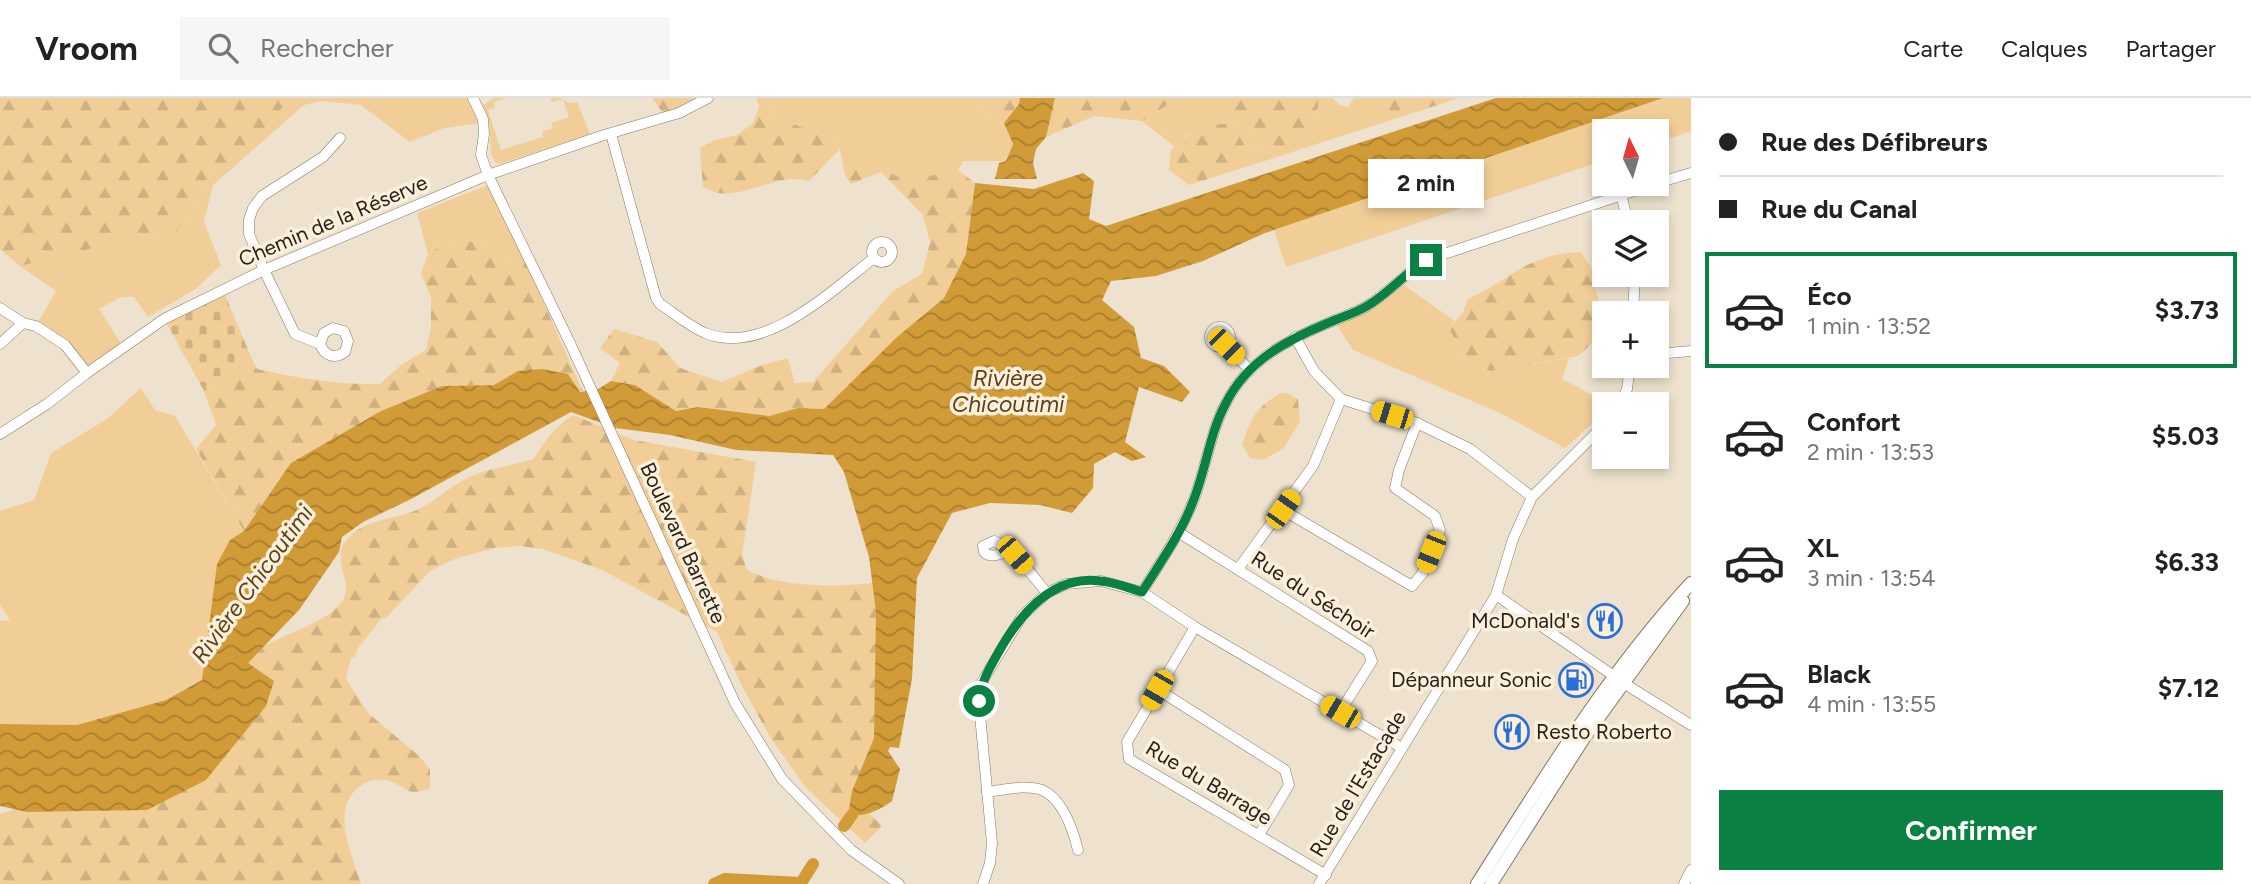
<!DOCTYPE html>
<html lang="fr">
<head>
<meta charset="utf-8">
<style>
  body { margin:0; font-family:Figtree,sans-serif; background:#f6f6f6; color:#222; height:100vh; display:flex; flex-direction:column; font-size:26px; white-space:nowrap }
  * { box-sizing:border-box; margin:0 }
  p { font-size:23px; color:#767676 }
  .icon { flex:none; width:38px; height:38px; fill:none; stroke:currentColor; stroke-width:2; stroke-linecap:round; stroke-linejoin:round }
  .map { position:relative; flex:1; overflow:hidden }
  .side { display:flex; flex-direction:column; background:#fff; width:560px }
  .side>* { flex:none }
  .hud { display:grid; align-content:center; height:154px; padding:0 28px; background:#fff }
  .needle { width:46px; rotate:355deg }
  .buttons { position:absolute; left:1592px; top:21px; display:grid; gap:14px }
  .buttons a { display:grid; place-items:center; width:77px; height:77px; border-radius:0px; background:#fff; box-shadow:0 4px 10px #0003; font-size:35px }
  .end { position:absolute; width:32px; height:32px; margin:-16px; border:9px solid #0b8043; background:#fff; box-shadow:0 0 0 4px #fff }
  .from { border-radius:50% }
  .bubble { position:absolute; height:49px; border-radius:0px; background:#fff; box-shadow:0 4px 10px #0003; font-size:23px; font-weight:700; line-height:49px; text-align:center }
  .car { position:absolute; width:21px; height:42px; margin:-21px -10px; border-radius:9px; box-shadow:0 0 5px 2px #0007; background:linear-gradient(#f5c518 24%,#345 0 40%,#f5c518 0 76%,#345 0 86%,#f5c518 0) }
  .hud b { display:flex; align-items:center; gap:24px; height:66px; font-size:26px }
  .hud b+b { border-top:2px solid #e0e0e0 }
  .hud i { width:18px; height:18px; background:#222 }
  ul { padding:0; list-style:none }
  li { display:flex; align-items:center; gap:21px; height:116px; margin:0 14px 10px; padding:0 14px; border:4px solid transparent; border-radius:0px }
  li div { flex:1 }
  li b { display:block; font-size:26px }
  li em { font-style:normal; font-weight:700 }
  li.on { border-color:#0b8043 }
  li>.icon { width:63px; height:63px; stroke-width:1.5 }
  .cta { display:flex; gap:14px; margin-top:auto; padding:14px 28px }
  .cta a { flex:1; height:80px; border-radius:0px; background:#0b8043; color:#fff; font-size:28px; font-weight:700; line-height:80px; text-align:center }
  header { display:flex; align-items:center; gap:42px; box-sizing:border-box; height:98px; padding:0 35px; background:#fff; border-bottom:2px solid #e0e0e0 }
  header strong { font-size:33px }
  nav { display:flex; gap:38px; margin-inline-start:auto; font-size:24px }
  .search { width:490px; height:63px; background:#f6f6f6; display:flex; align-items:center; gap:18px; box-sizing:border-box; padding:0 24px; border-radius:0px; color:#767676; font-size:26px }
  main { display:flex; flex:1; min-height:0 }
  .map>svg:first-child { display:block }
</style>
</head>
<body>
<header>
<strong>Vroom</strong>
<div class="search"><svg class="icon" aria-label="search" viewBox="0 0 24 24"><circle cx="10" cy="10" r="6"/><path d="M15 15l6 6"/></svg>Rechercher</div>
<nav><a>Carte</a><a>Calques</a><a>Partager</a></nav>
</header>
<main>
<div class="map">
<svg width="1691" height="786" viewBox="0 0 1691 786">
  <defs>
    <pattern id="forest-firs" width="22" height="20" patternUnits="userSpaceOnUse" patternTransform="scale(1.75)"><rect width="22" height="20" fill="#f1ce97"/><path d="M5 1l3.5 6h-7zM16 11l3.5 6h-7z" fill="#ceb081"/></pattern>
    <pattern id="cemetery-stones" width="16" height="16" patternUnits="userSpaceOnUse" patternTransform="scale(1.75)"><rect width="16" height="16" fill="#f1ce97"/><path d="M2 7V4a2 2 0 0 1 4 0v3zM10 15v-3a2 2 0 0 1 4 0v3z" fill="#ceb081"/></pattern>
    <pattern id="water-waves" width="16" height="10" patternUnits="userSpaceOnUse" patternTransform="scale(1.75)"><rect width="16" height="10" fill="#d19b38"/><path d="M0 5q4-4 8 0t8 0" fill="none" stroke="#a97e2e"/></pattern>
  </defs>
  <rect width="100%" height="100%" fill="#eee2ce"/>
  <!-- grass -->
  <g fill="#f1ce97">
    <path d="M290 0H470L481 25 444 30 410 44 361 7 321 3 304 7 213 87 204 124 221 167 197 190 148 219 134 199H121L99 211 124 250 87 275 77 262 36 228 56 193 20 168 89 151 132 138 176 136 200 89 265 30Z"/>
    <path d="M494 0H508L494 4 495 10 488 12 501 52 543 39 542 34 553 30 551 25 569 19 563 1 552 4 550 0H562L568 5 577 4 590 36 500 66 496 65 491 56 489 27 480 9Z"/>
    <path d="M756 0H976L983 9 1004 25 1013 46 1006 63H963L958 72 906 83 871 66 845 77 840 51 830 40 780 21 769 9H759Z"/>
    <path d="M1178 0H1243L1232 13 1256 47 1278 59 1255 66 1239 37 1190 35 1175 49 1142 23Z"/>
    <path d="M1319 0H1333L1339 7 1348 9 1354 0H1387L1376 10 1379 26 1304 50V24L1317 16Z"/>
    <path d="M1663 0H1691V33L1657 45V33H1605V62L1286 169 1274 132Z"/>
    <path d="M488 87 524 160H508L482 146 454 140 428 156 417 115Z"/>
    <path d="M1404 187 1455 223 1449 231 1466 261 1490 273 1569 260 1562 281 1598 300 1606 297 1617 302 1613 306H1605V314L1565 350 1500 315 1353 252 1336 226 1375 210Z"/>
    <path d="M141 290 155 312 175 318 244 433 230 442 217 466 203 581 166 602 77 627 0 626V523L10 522 0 507V413L34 402 51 355 107 321Z"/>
  </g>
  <!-- forest -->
  <g fill="url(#forest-firs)">
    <path d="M0 0H290L265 30 200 89 176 136 132 138 89 151 20 168 0 151Z"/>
    <path d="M652 0H703L665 18Z"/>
    <path d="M976 0H1020L1019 6 1004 25 983 9Z"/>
    <path d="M1055 0H1178L1142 23 1094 18 1046 39Z"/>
    <path d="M1243 0H1319L1317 16 1304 25V50L1278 59 1256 47 1232 13Z"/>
    <path d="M1387 0H1459L1379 26 1376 10Z"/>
    <path d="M759 9H769L780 21 830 40 840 51 809 83C778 74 750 99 718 95 713 94 707 91 703 89L700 50 716 42 737 37 753 25Z"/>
    <path d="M1226 26 1239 37 1255 66 1189 87 1169 72 1171 52 1201 27Z"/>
    <path d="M871 65 906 83 958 72 975 85 966 156 944 200 897 239 824 311 798 310 769 318 698 309 676 313 635 287 611 283 620 265 600 250 614 231 657 244 680 270 722 284 762 267 788 260 795 285 813 284 893 193 922 176 930 145 923 117 881 74 851 86 845 77Z"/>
    <path d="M454 140 482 146 508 160H524L583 294 518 273 494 287 442 288 381 313 292 365 244 433 196 351 216 327 203 291 239 266 252 261 257 271C298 280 337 287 380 286L401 267 426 252 431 229V199L421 176 428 156Z"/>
    <path d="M1581 154 1591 169 1603 223 1599 239 1578 258 1490 273 1466 261 1449 231 1463 214 1468 201C1513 181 1526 156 1581 154Z"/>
    <path d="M1281 295H1287L1298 301 1300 323 1284 350 1263 362 1250 360 1242 346C1251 320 1256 309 1281 295Z"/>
    <path d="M573 317 634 342 756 364 742 457 747 472C783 490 833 489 873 485L877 519 874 641 851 697 882 728 865 745 806 690 770 639 742 588 717 534 602 472 543 451 520 448 496 450 457 460 430 473 386 520 381 521 358 550 355 559 351 560 346 581 369 616 419 658 430 671V690C404 701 405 685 385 682 375 681 366 683 359 689 330 712 352 757 361 786H0V716L31 707 246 563C266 538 318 532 341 505 356 487 331 464 345 444 361 421 393 422 417 412 436 403 452 386 472 378 491 370 514 367 534 361 544 344 555 328 573 317Z"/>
  </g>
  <!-- cemetery -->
  <path fill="url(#cemetery-stones)" d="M223 192 252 261 239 266 203 291 164 221Z"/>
  <!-- water -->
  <g fill="url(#water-waves)">
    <path d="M1020 0H1055L1046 39 1036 51 1033 65 1037 81H995L999 65 1006 63 1013 46 1004 25 1019 6Z"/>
    <path d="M1496 0H1663L1265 135 1203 163 1156 178 1111 183 1102 202 1134 229 1141 260 1164 268 1190 294 1182 304 1139 289 1125 344 1146 359 1132 363 1115 354 1094 366 1093 390 1072 415 1040 407 990 405 952 415 917 480 912 581 899 650 890 649 888 653 900 671 892 703C881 711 866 719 852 717L849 711 852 693 874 640 876 514 869 459 844 374 833 357 736 352 670 337 615 330 571 314 411 401 363 424 342 439 339 454 299 512 248 565 274 583 266 608 206 682 147 712 27 714 0 708V626L77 627 166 602 202 582 217 466 230 442 244 433 291 365 381 313 442 288 494 287 518 273 542 271 568 276 580 294 598 291 611 283 635 287 676 313 698 309 769 318 798 310 824 311 897 239 944 200 966 156 975 85 1034 91 1083 75 1094 83 1089 121 1106 128Z"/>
  </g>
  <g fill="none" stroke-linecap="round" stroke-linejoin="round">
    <!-- river -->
    <g stroke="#d19b38" stroke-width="12">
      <path d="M844 728 852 717"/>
      <path d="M714 786 725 781 801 785 813 766"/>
    </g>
    <!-- minor casing -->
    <g stroke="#857967" stroke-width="11">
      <g id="minor">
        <path d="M473 0 483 21 484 36 481 57 488 77 570 245 735 605 782 681 851 752 899 786"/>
        <path d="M611 36 656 200 660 206C675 216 689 228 705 235 764 259 831 193 874 160"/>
        <path d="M1657 85 1691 75"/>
        <path d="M1621 96 1628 124"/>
        <circle cx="882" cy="154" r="10"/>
        <path d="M0 210 23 225 36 228 65 247 87 275"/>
        <path d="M1633 215 1635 177"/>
        <circle cx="1220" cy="239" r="10"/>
        <path d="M1295 239 1314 273 1341 301 1417 325 1470 351 1532 399"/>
        <path d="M0 246 23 225"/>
        <path d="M320 246 324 235 333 230 344 233 348 243 345 254C334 262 324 257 320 246L295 236 264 172 249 136V122L253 110 262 98 323 59 340 40"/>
        <path d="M1226 248 1250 272"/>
        <path d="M1657 256 1691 253"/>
        <path d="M1620 306 1627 291 1630 268"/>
        <path d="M0 336 47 306 87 275 164 221 264 172 488 77 601 38 679 15 708 0"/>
        <path d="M1283 412 1412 488 1422 476 1440 432 1435 418 1395 390 1399 372 1417 325"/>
        <path d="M1178 434 1368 553 1372 563 1340 614"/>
        <path d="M1009 452C1001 456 991 461 984 454L983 448 994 443C1016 452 1032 478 1047 495"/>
        <path d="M1238 471 1313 368 1341 301"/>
        <path d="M1142 494C1160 465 1179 437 1192 406 1206 373 1209 336 1226 305 1247 263 1287 242 1328 225 1341 219 1356 215 1367 208 1389 194 1405 176 1426 162L1655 86"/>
        <path d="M1496 497 1633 591 1691 627"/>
        <path d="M1195 529 1127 644 1129 661 1326 777"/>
        <path d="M1157 591 1285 672 1289 687 1259 737"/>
        <path d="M987 694C1003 692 1026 686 1042 692 1063 701 1073 732 1078 752"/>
        <path d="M983 786 990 765 992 745 980 617 983 582 1022 518 1047 495 1066 486 1101 483 1142 494 1195 529 1402 650"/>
        <path d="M1319 786 1496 497 1513 441 1532 399 1605 326"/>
        <path d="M1684 786 1691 772"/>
      </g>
    </g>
    <!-- major casing -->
    <g stroke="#857967" stroke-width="14">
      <g id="major">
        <path d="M1477 786C1543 682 1607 576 1691 485"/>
        <path d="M1491 786 1584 640 1683 503"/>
      </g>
    </g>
    <!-- minor -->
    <use href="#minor" stroke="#fff" stroke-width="10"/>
    <!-- major -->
    <use href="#major" stroke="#fff" stroke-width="12"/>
  </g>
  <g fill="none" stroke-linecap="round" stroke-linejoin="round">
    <!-- route -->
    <path stroke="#0b8043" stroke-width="9" d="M979 603C981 582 992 566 1002 548 1023 513 1055 477 1100 483 1114 484 1129 490 1142 494 1160 465 1180 437 1192 406 1206 373 1209 336 1226 305 1247 263 1287 242 1328 225 1341 219 1356 215 1367 208 1390 194 1404 176 1426 162"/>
  </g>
  <!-- icons -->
  <defs>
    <g id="restaurant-ring" transform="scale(1.75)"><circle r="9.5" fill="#fcefdb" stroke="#296fdb" stroke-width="1.5"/><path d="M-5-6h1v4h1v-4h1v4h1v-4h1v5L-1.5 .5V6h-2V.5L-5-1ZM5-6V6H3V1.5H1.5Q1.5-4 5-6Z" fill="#296fdb"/></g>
    <g id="fuel-ring" transform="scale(1.75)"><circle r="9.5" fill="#fcefdb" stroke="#296fdb" stroke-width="1.5"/><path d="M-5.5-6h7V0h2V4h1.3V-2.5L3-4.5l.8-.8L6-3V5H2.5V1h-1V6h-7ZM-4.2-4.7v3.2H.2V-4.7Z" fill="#296fdb"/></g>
  </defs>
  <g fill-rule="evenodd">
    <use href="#restaurant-ring" x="1605" y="523"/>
    <use href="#fuel-ring" x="1576" y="582"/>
    <use href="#restaurant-ring" x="1512" y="634"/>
  </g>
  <g text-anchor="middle" stroke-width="7" stroke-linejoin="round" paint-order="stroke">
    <!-- street labels -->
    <g font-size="21" fill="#241f18" stroke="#fcefdb">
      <text transform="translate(333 123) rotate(-23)" y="7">Chemin de la Réserve</text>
      <text transform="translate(683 445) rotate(65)" y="7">Boulevard Barrette</text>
      <text transform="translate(1313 497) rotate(33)" y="7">Rue du Séchoir</text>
      <text transform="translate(1209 685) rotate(31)" y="7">Rue du Barrage</text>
      <text transform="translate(1358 686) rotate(-59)" y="7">Rue de l'Estacade</text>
    </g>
    <!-- poi labels -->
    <g font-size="21" fill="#241f18" stroke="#fcefdb" text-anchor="end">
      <text x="1580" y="530">McDonald's</text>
      <text x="1552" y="589">Dépanneur Sonic</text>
      <text x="1536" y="641" text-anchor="start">Resto Roberto</text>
    </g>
    <!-- water labels -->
    <g font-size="23" font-style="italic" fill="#5a431b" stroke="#fcefdb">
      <text x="1008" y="288">Rivière<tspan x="1008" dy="26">Chicoutimi</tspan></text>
      <text transform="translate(252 486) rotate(-54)" y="8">Rivière Chicoutimi</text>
    </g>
  </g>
</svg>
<div class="buttons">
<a><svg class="needle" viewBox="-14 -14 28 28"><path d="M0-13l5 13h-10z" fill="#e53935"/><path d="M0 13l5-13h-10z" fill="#767676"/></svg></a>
<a><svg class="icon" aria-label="layers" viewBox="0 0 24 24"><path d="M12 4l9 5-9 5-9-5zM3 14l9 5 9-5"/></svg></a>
<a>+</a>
<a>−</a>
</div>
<i class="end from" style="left:979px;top:603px"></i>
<i class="end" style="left:1426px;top:162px"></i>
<div class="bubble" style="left:1368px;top:61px;width:116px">2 min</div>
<i class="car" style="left:1226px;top:248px;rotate:135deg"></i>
<i class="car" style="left:1392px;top:317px;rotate:287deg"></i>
<i class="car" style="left:1283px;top:411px;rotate:35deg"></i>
<i class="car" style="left:1431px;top:454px;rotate:202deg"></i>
<i class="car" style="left:1015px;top:457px;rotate:139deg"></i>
<i class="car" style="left:1157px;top:592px;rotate:210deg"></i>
<i class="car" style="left:1340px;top:614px;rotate:300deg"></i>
</div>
<section class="side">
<div class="hud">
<b><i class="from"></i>Rue des Défibreurs</b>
<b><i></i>Rue du Canal</b>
</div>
<ul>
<li class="on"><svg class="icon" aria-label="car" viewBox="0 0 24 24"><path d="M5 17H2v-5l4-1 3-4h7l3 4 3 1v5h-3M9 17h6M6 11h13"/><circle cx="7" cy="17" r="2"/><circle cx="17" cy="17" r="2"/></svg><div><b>Éco</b><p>1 min · 13:52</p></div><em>$3.73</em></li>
<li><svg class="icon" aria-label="car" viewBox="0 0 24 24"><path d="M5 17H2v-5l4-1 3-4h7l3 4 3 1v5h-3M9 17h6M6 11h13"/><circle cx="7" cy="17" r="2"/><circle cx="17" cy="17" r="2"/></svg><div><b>Confort</b><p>2 min · 13:53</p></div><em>$5.03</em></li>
<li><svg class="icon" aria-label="car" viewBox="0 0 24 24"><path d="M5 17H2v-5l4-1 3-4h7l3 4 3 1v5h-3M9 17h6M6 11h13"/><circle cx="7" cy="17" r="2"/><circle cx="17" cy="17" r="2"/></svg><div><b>XL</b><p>3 min · 13:54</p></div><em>$6.33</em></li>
<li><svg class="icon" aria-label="car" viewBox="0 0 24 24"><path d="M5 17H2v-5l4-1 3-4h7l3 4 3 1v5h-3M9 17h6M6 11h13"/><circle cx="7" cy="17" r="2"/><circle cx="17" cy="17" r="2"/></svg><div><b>Black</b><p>4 min · 13:55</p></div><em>$7.12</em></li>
</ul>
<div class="cta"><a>Confirmer</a></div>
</section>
</main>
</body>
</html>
